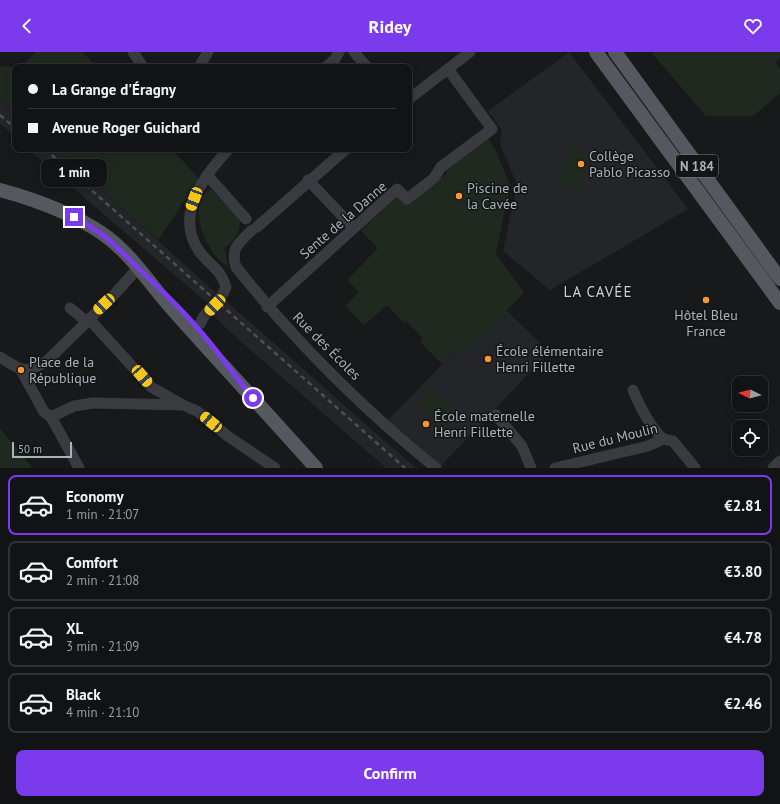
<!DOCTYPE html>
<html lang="en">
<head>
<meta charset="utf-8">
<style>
  body { margin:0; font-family:"PT Sans",sans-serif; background:#1b1c1d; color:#f1f3f6; height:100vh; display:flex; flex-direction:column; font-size:15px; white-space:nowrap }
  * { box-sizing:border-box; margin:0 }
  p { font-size:13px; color:#9c9ea0 }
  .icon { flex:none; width:22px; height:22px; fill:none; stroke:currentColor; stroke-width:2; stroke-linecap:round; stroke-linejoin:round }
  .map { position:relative; height:416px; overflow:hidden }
  .sheet { display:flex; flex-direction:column; background:#121314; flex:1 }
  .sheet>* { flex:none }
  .hud { position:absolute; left:12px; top:12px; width:400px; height:88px; border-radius:8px; box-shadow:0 2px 10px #0003,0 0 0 1px #313234; display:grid; align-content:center; height:88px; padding:0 16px; background:#121314 }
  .needle { width:26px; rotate:276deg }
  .fabs { position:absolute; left:732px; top:324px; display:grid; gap:8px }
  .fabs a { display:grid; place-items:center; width:36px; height:36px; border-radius:8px; background:#121314; box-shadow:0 2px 10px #0003,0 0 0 1px #313234; font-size:20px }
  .scale { position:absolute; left:12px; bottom:10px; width:60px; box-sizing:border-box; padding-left:4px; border:2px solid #aab2bb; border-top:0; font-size:11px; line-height:14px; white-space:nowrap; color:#aab2bb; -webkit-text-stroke:3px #131416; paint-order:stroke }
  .end { position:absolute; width:18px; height:18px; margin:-9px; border:5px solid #7c3aed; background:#fff; box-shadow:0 0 0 2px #fff }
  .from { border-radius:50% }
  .bubble { position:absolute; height:28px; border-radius:8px; background:#121314; box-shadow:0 2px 10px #0003,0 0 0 1px #313234; font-size:13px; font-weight:700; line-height:28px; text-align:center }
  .car { position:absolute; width:12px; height:24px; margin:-12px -6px; border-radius:5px; box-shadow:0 0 3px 1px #0007; background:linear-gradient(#f5c518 24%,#345 0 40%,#f5c518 0 76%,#345 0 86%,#f5c518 0) }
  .hud b { display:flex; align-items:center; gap:14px; height:38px; font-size:15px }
  .hud b+b { border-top:1px solid #313234 }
  .hud i { width:10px; height:10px; background:#f1f3f6 }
  ul { padding:7px 0 0; list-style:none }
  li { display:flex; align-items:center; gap:12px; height:60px; margin:0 8px 6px; padding:0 8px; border:2px solid #313234; border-radius:8px }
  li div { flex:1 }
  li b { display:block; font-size:15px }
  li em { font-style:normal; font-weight:700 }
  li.active { border-color:#7c3aed }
  li>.icon { width:36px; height:36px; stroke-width:1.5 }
  .button { display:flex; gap:8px; margin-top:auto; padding:8px 16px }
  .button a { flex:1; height:46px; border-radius:8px; background:#7c3aed; color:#fff; font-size:16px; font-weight:700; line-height:46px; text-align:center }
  header { display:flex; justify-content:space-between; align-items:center; height:52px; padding:0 16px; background:#7c3aed; color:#fff; font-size:18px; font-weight:700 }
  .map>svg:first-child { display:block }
</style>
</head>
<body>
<header><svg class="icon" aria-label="back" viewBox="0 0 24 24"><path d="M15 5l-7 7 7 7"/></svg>Ridey<svg class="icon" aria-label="heart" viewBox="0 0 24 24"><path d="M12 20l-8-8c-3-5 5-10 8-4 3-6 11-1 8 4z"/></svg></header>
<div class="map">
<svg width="780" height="416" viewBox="0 0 780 416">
  <rect width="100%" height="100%" fill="#18191b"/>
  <!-- built -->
  <g fill="#242528">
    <path d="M569 0 688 157 550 238 503 199 517 132 500 92 502 78 488 59Z"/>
    <path d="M0 48 15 61V85L0 72Z"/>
    <path d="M28 97H56L216 241 207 251Z"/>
    <path d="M225 248 370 376 416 416H386L247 295 212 263Z"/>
    <path d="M506 258 549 300 441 414 388 368 460 294 466 299Z"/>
  </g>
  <!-- green -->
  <g fill="#202920">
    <path d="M36 0H83L97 15H15V61L0 48V14L21 15Z"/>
    <path d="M651 0H780V6L775 10 780 17V41L753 64H706Z"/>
    <path d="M487 85 495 97 510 133 496 202 524 241 466 299 460 294 442 312 420 290 423 286 406 269 404 271 387 253 364 273 345 254 359 240 347 228 378 196 361 179 397 143 406 153 447 121 443 117Z"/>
    <path d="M567 94 590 99 581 139 558 134Z"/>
    <path d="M56 97H172L199 127 184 150 180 152 181 154 158 188Z"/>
    <path d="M211 137 240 168C240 182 235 187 225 196L228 215C223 211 218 207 214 202 203 187 187 148 211 137Z"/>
    <path d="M431 337 460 364 445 380 417 353Z"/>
    <path d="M0 376 32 416H0Z"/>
  </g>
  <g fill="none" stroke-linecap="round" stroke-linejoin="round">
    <!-- minor -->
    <g stroke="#393b40" stroke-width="11">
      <path d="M133 0 143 15"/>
      <path d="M354 0 367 15"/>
      <path d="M199 15 208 0"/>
      <path d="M326 15 335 7 339 0"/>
      <path d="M409 47 470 0"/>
      <path d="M208 124 246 167"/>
      <path d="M308 128 349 171"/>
      <path d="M257 175 346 97"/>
      <path d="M252 178C239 191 230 196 236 215 294 288 363 357 436 416"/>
      <path d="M267 255 397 137 407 147 434 126 441 115 492 77 448 17"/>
      <path d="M70 256 86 269"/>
      <path d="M89 267 151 335 181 352"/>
      <path d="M186 269 193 276 200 272C204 258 221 250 226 235 221 217 209 213 199 199 174 163 204 123 229 97"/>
      <path d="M0 305C21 318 24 323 47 309L112 245 138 216"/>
      <path d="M21 318 44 360 51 365"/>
      <path d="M633 338C640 355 650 374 663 387"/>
      <path d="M496 363 522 394 531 416"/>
      <path d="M51 365 74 354 93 351 183 353 197 359 229 385 275 416"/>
      <path d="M51 365 79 416"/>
      <path d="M555 416 648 394 663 387 673 389 695 416"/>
      <path d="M773 416 780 409"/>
    </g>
    <!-- major -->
    <g stroke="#55595f" stroke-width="14">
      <path d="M596 0 780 251"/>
      <path d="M615 0 780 227"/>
      <path d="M0 138C33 147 74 162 103 182 132 202 150 233 174 259 221 312 269 363 316 416"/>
    </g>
    <!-- rail -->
    <g stroke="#4c5055" stroke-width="2.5" stroke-dasharray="5 4" stroke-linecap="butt">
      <path d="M0 63 15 76"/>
      <path d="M45 97 405 416"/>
    </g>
  </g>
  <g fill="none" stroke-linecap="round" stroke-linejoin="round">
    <!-- route -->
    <path stroke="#7c3aed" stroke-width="5" d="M74 165C104 181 115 193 138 216 159 236 181 256 200 279 219 300 234 324 253 346"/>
  </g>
  <!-- markers -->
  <g fill="#f99732" stroke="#131416" stroke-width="1.5">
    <circle cx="581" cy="112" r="4"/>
    <circle cx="459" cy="144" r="4"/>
    <circle cx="706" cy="248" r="4"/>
    <circle cx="488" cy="307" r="4"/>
    <circle cx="21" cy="318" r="4"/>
    <circle cx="426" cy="372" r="4"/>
  </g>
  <g text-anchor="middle" stroke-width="3" stroke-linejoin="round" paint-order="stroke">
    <!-- shield labels -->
    <rect fill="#131416" stroke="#7d838a" stroke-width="1" x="676" y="103" width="42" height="22" rx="3"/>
    <g font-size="13" font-weight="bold" fill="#aab2bb">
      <text x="697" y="119">N 184</text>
    </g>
    <!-- poi labels -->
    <g font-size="14" fill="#aab2bb" stroke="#131416" text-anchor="start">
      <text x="589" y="109">Collège<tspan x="589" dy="16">Pablo Picasso</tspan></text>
      <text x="467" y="141">Piscine de<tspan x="467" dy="16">la Cavée</tspan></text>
      <text x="706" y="268" text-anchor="middle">Hôtel Bleu<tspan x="706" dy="16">France</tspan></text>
      <text x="496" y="304">École élémentaire<tspan x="496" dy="16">Henri Fillette</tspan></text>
      <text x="29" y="315">Place de la<tspan x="29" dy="16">République</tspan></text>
      <text x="434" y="369">École maternelle<tspan x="434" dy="16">Henri Fillette</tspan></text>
    </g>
    <!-- street labels -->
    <g font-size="14" fill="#aab2bb" stroke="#131416">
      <text transform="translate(343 168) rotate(-41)" y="5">Sente de la Danne</text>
      <text transform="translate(327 294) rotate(45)" y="5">Rue des Écoles</text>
      <text transform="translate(615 386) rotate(-14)" y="5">Rue du Moulin</text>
    </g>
    <!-- neighbourhood labels -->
    <g font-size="15" letter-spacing="1" fill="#ccd0d7" stroke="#131416">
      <text x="598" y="245">LA CAVÉE</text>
    </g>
  </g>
</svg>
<div class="fabs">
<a><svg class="needle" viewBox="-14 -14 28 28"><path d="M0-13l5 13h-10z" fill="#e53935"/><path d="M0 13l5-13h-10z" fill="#9c9ea0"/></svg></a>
<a><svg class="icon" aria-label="locate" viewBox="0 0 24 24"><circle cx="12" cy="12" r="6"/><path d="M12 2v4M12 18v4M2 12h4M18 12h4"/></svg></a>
</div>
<div class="scale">50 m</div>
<i class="end from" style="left:253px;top:346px"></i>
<i class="end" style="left:74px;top:165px"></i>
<div class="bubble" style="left:41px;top:107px;width:66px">1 min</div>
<i class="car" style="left:194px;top:147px;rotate:201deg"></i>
<i class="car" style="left:104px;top:252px;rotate:227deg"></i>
<i class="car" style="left:215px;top:253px;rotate:224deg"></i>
<i class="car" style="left:142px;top:324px;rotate:139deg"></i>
<i class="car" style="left:211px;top:370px;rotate:310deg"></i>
<div class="hud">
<b><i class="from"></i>La Grange d'Éragny</b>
<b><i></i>Avenue Roger Guichard</b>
</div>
</div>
<section class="sheet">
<ul>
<li class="active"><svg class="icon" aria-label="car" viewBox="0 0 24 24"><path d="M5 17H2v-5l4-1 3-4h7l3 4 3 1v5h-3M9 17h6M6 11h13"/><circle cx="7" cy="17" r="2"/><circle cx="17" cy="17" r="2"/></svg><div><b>Economy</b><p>1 min · 21:07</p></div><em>€2.81</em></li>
<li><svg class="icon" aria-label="car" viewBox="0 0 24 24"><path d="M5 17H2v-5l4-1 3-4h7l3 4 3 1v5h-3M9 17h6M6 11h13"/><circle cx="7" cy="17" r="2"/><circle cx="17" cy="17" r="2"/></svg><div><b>Comfort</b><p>2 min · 21:08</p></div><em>€3.80</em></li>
<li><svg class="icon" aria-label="car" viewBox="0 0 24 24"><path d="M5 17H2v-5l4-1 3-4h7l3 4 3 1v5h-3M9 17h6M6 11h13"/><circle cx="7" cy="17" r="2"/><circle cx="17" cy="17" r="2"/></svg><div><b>XL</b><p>3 min · 21:09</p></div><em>€4.78</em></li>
<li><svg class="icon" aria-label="car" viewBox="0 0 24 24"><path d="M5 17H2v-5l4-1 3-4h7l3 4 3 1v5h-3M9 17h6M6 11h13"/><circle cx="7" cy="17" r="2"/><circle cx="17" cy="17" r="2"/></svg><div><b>Black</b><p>4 min · 21:10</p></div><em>€2.46</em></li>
</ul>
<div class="button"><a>Confirm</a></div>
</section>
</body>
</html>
